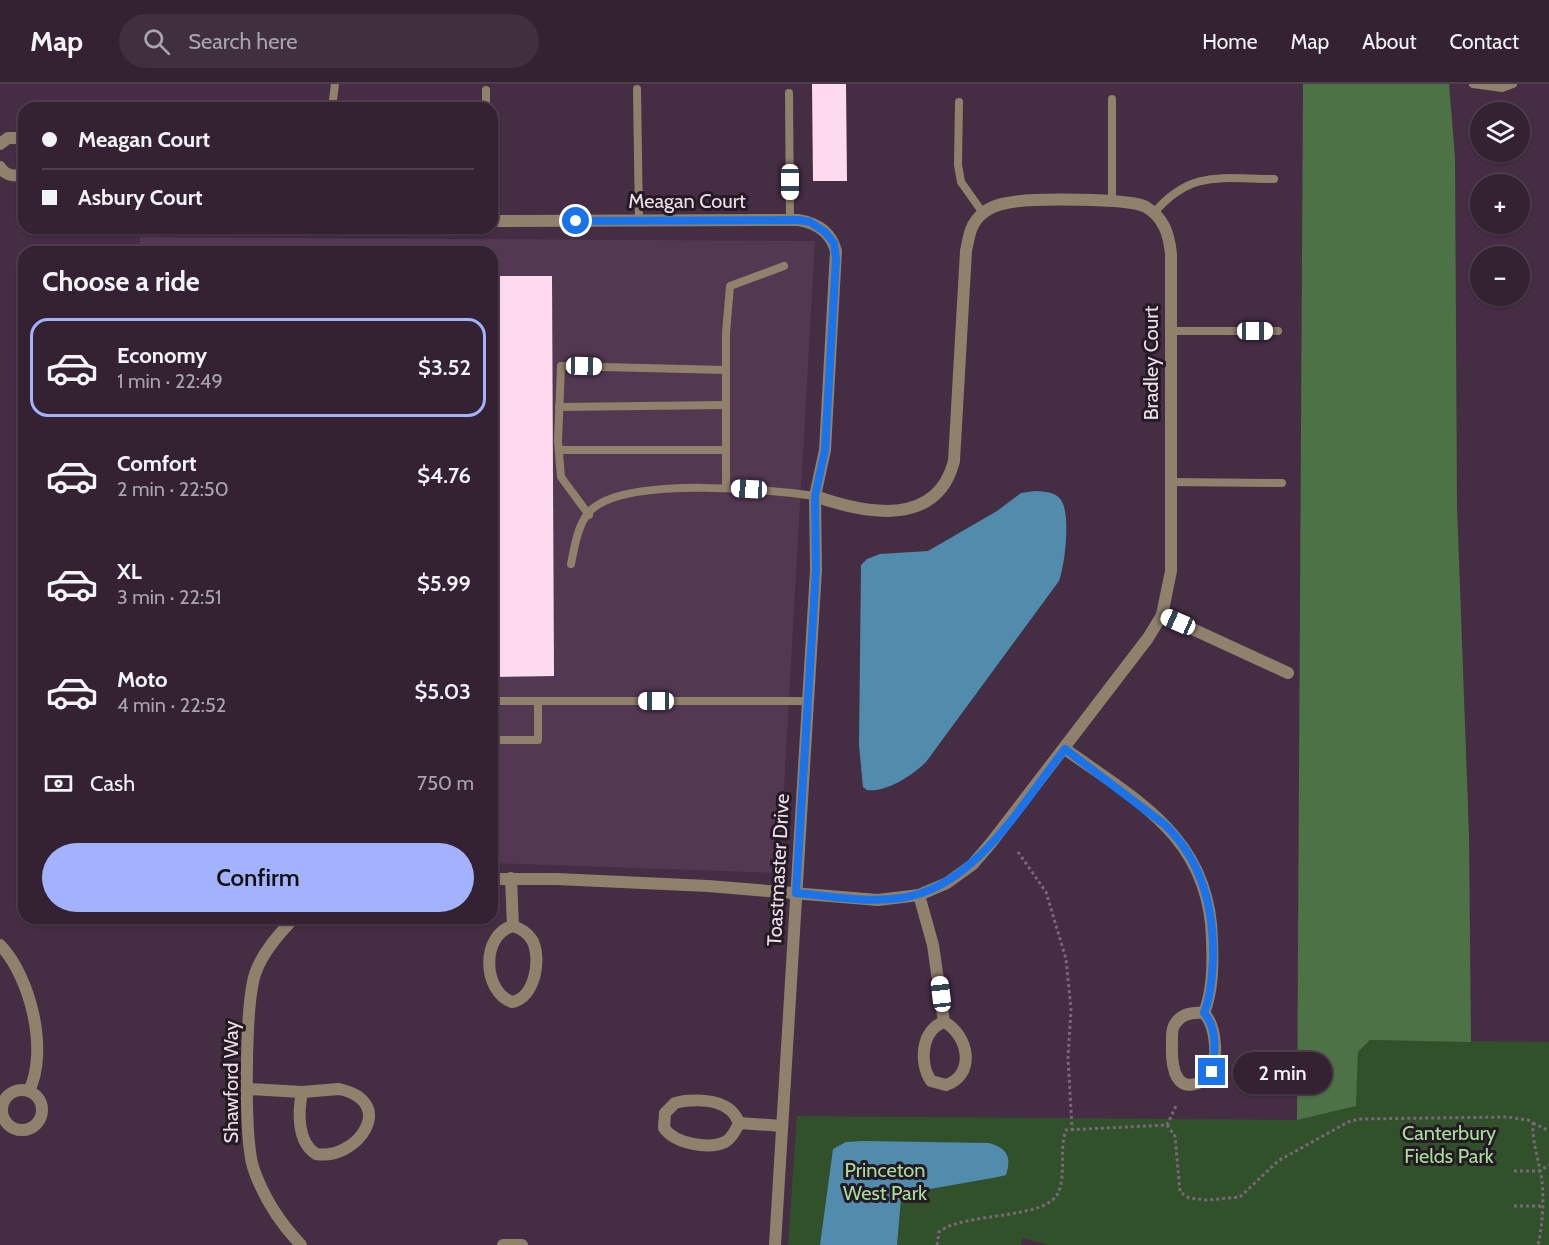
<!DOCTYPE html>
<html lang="en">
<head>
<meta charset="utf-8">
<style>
  body { margin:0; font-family:Cabin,sans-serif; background:#3f2f3f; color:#f1f3f6; height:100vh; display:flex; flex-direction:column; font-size:22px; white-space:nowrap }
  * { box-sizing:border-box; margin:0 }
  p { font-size:20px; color:#a9a4ac }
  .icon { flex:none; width:33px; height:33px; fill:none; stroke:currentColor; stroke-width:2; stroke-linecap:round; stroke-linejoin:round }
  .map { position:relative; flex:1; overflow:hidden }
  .details { position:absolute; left:18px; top:162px; width:480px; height:678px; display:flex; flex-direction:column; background:#342233; border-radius:18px; box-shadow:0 2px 4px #0004,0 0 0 2px #4e3f4e }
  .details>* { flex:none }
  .guide { position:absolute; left:18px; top:18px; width:480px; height:132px; border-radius:18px; box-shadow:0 2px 4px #0004,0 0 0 2px #4e3f4e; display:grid; align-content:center; height:132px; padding:0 24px; background:#342233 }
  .tools { position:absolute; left:1470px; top:18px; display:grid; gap:12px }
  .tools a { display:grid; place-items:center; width:60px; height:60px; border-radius:50%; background:#342233; box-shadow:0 2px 4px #0004,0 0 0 2px #4e3f4e; font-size:30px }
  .end { position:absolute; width:27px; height:27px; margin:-14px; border:8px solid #1a73e8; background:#fff; box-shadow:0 0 0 3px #fff }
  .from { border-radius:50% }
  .bubble { position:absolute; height:42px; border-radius:21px; background:#342233; box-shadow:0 2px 4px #0004,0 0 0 2px #4e3f4e; font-size:20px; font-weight:600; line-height:42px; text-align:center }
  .car { position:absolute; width:18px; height:36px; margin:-18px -9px; border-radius:8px; box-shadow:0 0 4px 2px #0007; background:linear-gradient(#fff 24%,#345 0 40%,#fff 0 76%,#345 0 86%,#fff 0) }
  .guide b { display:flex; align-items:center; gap:21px; height:57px; font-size:22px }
  .guide b+b { border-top:2px solid #4e3f4e }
  .guide i { width:15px; height:15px; background:#f1f3f6 }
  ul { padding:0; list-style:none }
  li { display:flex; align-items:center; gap:18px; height:99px; margin:0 12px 9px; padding:0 12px; border:3px solid transparent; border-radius:18px }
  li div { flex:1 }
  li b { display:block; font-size:22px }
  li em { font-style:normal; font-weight:600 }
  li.active { border-color:#a2b2fd }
  li>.icon { width:54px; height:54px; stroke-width:1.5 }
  h2 { padding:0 24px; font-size:27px; line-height:72px }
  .pay { display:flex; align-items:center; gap:15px; height:66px; padding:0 24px; font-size:22px }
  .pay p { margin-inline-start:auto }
  .cta { display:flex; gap:12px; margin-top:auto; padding:12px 24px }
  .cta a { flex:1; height:69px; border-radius:36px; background:#a2b2fd; color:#111; font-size:24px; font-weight:600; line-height:69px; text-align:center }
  header { display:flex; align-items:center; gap:36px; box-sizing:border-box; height:84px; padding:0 30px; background:#342233; border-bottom:2px solid #4e3f4e }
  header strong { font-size:28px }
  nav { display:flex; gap:33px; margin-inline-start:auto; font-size:21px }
  .search { width:420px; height:54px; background:#3f2f3f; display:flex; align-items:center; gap:15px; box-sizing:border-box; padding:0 21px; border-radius:33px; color:#a9a4ac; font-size:22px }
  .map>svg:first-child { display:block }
</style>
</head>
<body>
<header>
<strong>Map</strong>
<div class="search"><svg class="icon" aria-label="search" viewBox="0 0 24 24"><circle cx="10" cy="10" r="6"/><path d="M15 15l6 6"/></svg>Search here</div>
<nav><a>Home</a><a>Map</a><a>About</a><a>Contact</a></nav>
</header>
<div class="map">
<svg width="1549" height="1161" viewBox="0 0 1549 1161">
  <rect width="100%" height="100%" fill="#452d44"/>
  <!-- built -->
  <path fill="#533852" d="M140 153 815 157 779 789 492 779V168H140Z"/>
  <!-- green -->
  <path fill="#31512b" d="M1370 956 1549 958V1161H1049L1022 1154 1021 1161H788L797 1032 1297 1036 1355 1022 1358 968Z"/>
  <!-- forest -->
  <path fill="#4d7246" d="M1303 0H1449L1455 73 1457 421 1469 751 1471 958 1370 956 1358 968 1356 1022 1297 1036Z"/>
  <!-- water -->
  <g fill="#518cad">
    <path d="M1035 407C1044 408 1055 407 1061 416 1071 430 1065 481 1059 497L926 678C913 691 886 709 867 706L863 703 859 661 861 481 867 475 880 470 928 467 997 427 1021 409Z"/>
    <path d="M863 1057 989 1059C1007 1064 1012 1073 1006 1091L998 1093 907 1109 901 1114 897 1161H820L833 1065 846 1058Z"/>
  </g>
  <!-- building -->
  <g fill="#fedaef">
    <path d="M812 0H846L847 97H813Z"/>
    <path d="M492 192H552L554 592 492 593Z"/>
  </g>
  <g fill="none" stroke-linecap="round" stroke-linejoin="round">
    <!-- path -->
    <g stroke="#7b667a" stroke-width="3" stroke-dasharray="3 3" stroke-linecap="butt">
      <path d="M1018 768 1046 808 1066 875 1071 925 1068 973 1072 1045"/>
      <path d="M1533 1039 1549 1047"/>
      <path d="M1167 1041 1175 1052 1180 1108 1189 1114 1207 1116 1240 1113 1278 1077 1348 1038 1359 1035 1507 1033 1528 1036 1533 1039C1532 1056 1537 1070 1540 1086 1545 1107 1543 1140 1538 1161"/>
      <path d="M1514 1087H1540L1549 1081"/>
      <path d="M1514 1122H1541"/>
      <path d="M937 1161 939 1148C965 1127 1048 1137 1059 1107 1066 1088 1059 1065 1066 1046L1167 1041 1176 1022"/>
    </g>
    <!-- service -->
    <g stroke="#90816c" stroke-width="8">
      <path d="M1473 0 1502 4 1513 0"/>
      <path d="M637 5 639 137"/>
      <path d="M486 6V24"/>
      <path d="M789 9 790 136"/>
      <path d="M959 18 958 81 961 98 983 129"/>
      <path d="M332 24 335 0"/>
      <path d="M1112 118V15"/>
      <path d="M1154 129C1191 85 1223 95 1274 95"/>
      <path d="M1170 247H1278"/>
      <path d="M559 323 726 321"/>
      <path d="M559 366H725"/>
      <path d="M1170 398 1282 399"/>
      <path d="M726 404V249L730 202 784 182"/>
      <path d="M589 431 561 393 558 357 561 282 726 286"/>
      <path d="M571 480C575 461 578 434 596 422 637 394 765 405 815 412"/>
      <path d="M492 617H808"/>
      <path d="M492 656H538V617"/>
    </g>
    <!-- minor -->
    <g stroke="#90816c" stroke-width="12">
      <path d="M0 60 8 54H24"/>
      <path d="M0 83C6 92 14 93 24 90"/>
      <path d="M492 137 798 136C817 139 831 148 836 167L825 366 815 412 816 486 775 1161"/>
      <path d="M1162 531 1288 589"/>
      <path d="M1065 665C1139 718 1210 754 1212 856 1213 880 1213 906 1204 929 1217 943 1219 978 1208 994 1175 1015 1171 983 1172 959 1172 953 1171 945 1175 940 1181 930 1193 928 1204 929"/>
      <path d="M511 794 513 842"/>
      <path d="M492 795H557L708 802 878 816 919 811 947 799 972 781 991 759 1148 554 1162 531 1171 487V170C1169 150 1164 134 1146 123 1130 114 1028 114 1007 119 999 120 988 124 982 130 970 140 969 153 966 167L954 377C937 444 865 430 815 412"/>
      <path d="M919 811 933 861 944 938C969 951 976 991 946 1001L931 997C919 979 921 946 944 938"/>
      <path d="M294 834C279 850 262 869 255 890 245 922 244 1052 253 1083 263 1113 279 1138 301 1161"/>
      <path d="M513 842C521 845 527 848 532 856 542 874 535 914 512 918 482 907 481 850 513 842Z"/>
      <path d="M0 861C30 892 49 966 29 1007"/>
      <path d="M248 1005 302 1008"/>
      <path d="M339 1005C399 1018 357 1077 316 1070 297 1058 298 1028 302 1008Z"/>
      <circle cx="22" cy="1026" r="20"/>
      <path d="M684 1017C705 1015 731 1016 739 1039 736 1046 732 1054 725 1058 708 1066 674 1059 664 1044L665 1029 675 1019Z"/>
      <path d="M739 1039 782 1042"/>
      <path d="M503 1161H522"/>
    </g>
  </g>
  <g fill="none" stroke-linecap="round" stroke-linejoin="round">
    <!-- route -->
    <path stroke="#1a73e8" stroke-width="8" d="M576 137 798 136 810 138 825 148 834 159 836 174 825 366 815 412 816 486 796 809C830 812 866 819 901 814 975 804 1022 719 1065 665L1164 740C1202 776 1214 823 1213 874 1212 893 1211 912 1204 929 1218 944 1215 969 1212 988"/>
  </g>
  <g text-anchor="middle" stroke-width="6" stroke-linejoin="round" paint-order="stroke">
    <!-- street labels -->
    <g font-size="20" fill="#eddeec" stroke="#251a24">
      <text x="687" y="124">Meagan Court</text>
      <text transform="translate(1151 279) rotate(-90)" y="7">Bradley Court</text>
      <text transform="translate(778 786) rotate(-87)" y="7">Toastmaster Drive</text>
      <text transform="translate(231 998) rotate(-90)" y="7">Shawford Way</text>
    </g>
    <!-- park labels -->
    <g font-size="20" fill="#a6df9b" stroke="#251a24">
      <text x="1449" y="1056">Canterbury<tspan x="1449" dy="23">Fields Park</tspan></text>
      <text x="885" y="1093">Princeton<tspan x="885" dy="23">West Park</tspan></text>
    </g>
  </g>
</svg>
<div class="tools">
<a><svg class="icon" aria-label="layers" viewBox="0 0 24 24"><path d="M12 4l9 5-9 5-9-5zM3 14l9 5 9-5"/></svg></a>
<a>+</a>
<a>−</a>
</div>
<i class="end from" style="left:576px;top:137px"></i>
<i class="end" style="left:1212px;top:988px"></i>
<div class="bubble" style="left:1233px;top:968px;width:99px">2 min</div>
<i class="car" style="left:790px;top:98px;rotate:180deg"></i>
<i class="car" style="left:1255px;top:247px;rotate:90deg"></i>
<i class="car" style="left:584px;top:282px;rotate:91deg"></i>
<i class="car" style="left:749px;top:405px;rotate:273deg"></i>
<i class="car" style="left:1178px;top:538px;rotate:294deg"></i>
<i class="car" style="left:656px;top:617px;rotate:270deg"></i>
<i class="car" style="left:941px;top:910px;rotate:353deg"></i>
<div class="guide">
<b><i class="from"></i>Meagan Court</b>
<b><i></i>Asbury Court</b>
</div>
<section class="details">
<h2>Choose a ride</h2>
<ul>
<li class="active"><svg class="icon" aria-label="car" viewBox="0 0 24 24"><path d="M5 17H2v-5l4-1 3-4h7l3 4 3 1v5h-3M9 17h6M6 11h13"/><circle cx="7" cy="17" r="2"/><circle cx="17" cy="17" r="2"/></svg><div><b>Economy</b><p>1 min · 22:49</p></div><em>$3.52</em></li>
<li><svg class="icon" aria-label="car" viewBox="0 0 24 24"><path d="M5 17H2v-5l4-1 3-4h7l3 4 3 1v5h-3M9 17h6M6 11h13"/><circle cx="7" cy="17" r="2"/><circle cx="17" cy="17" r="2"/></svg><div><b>Comfort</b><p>2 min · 22:50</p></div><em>$4.76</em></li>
<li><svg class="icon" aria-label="car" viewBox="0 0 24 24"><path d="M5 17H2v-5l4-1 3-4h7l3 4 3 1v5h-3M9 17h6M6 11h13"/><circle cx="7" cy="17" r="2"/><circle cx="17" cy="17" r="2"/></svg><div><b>XL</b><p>3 min · 22:51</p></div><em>$5.99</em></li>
<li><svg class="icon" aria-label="car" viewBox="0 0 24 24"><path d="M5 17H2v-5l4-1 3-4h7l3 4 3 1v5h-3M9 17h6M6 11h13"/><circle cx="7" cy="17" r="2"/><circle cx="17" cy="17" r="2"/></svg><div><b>Moto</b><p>4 min · 22:52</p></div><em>$5.03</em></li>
</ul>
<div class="pay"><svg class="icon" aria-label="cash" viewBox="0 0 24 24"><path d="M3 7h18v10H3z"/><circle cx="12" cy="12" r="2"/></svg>Cash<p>750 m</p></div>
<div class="cta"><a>Confirm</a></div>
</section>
</div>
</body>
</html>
